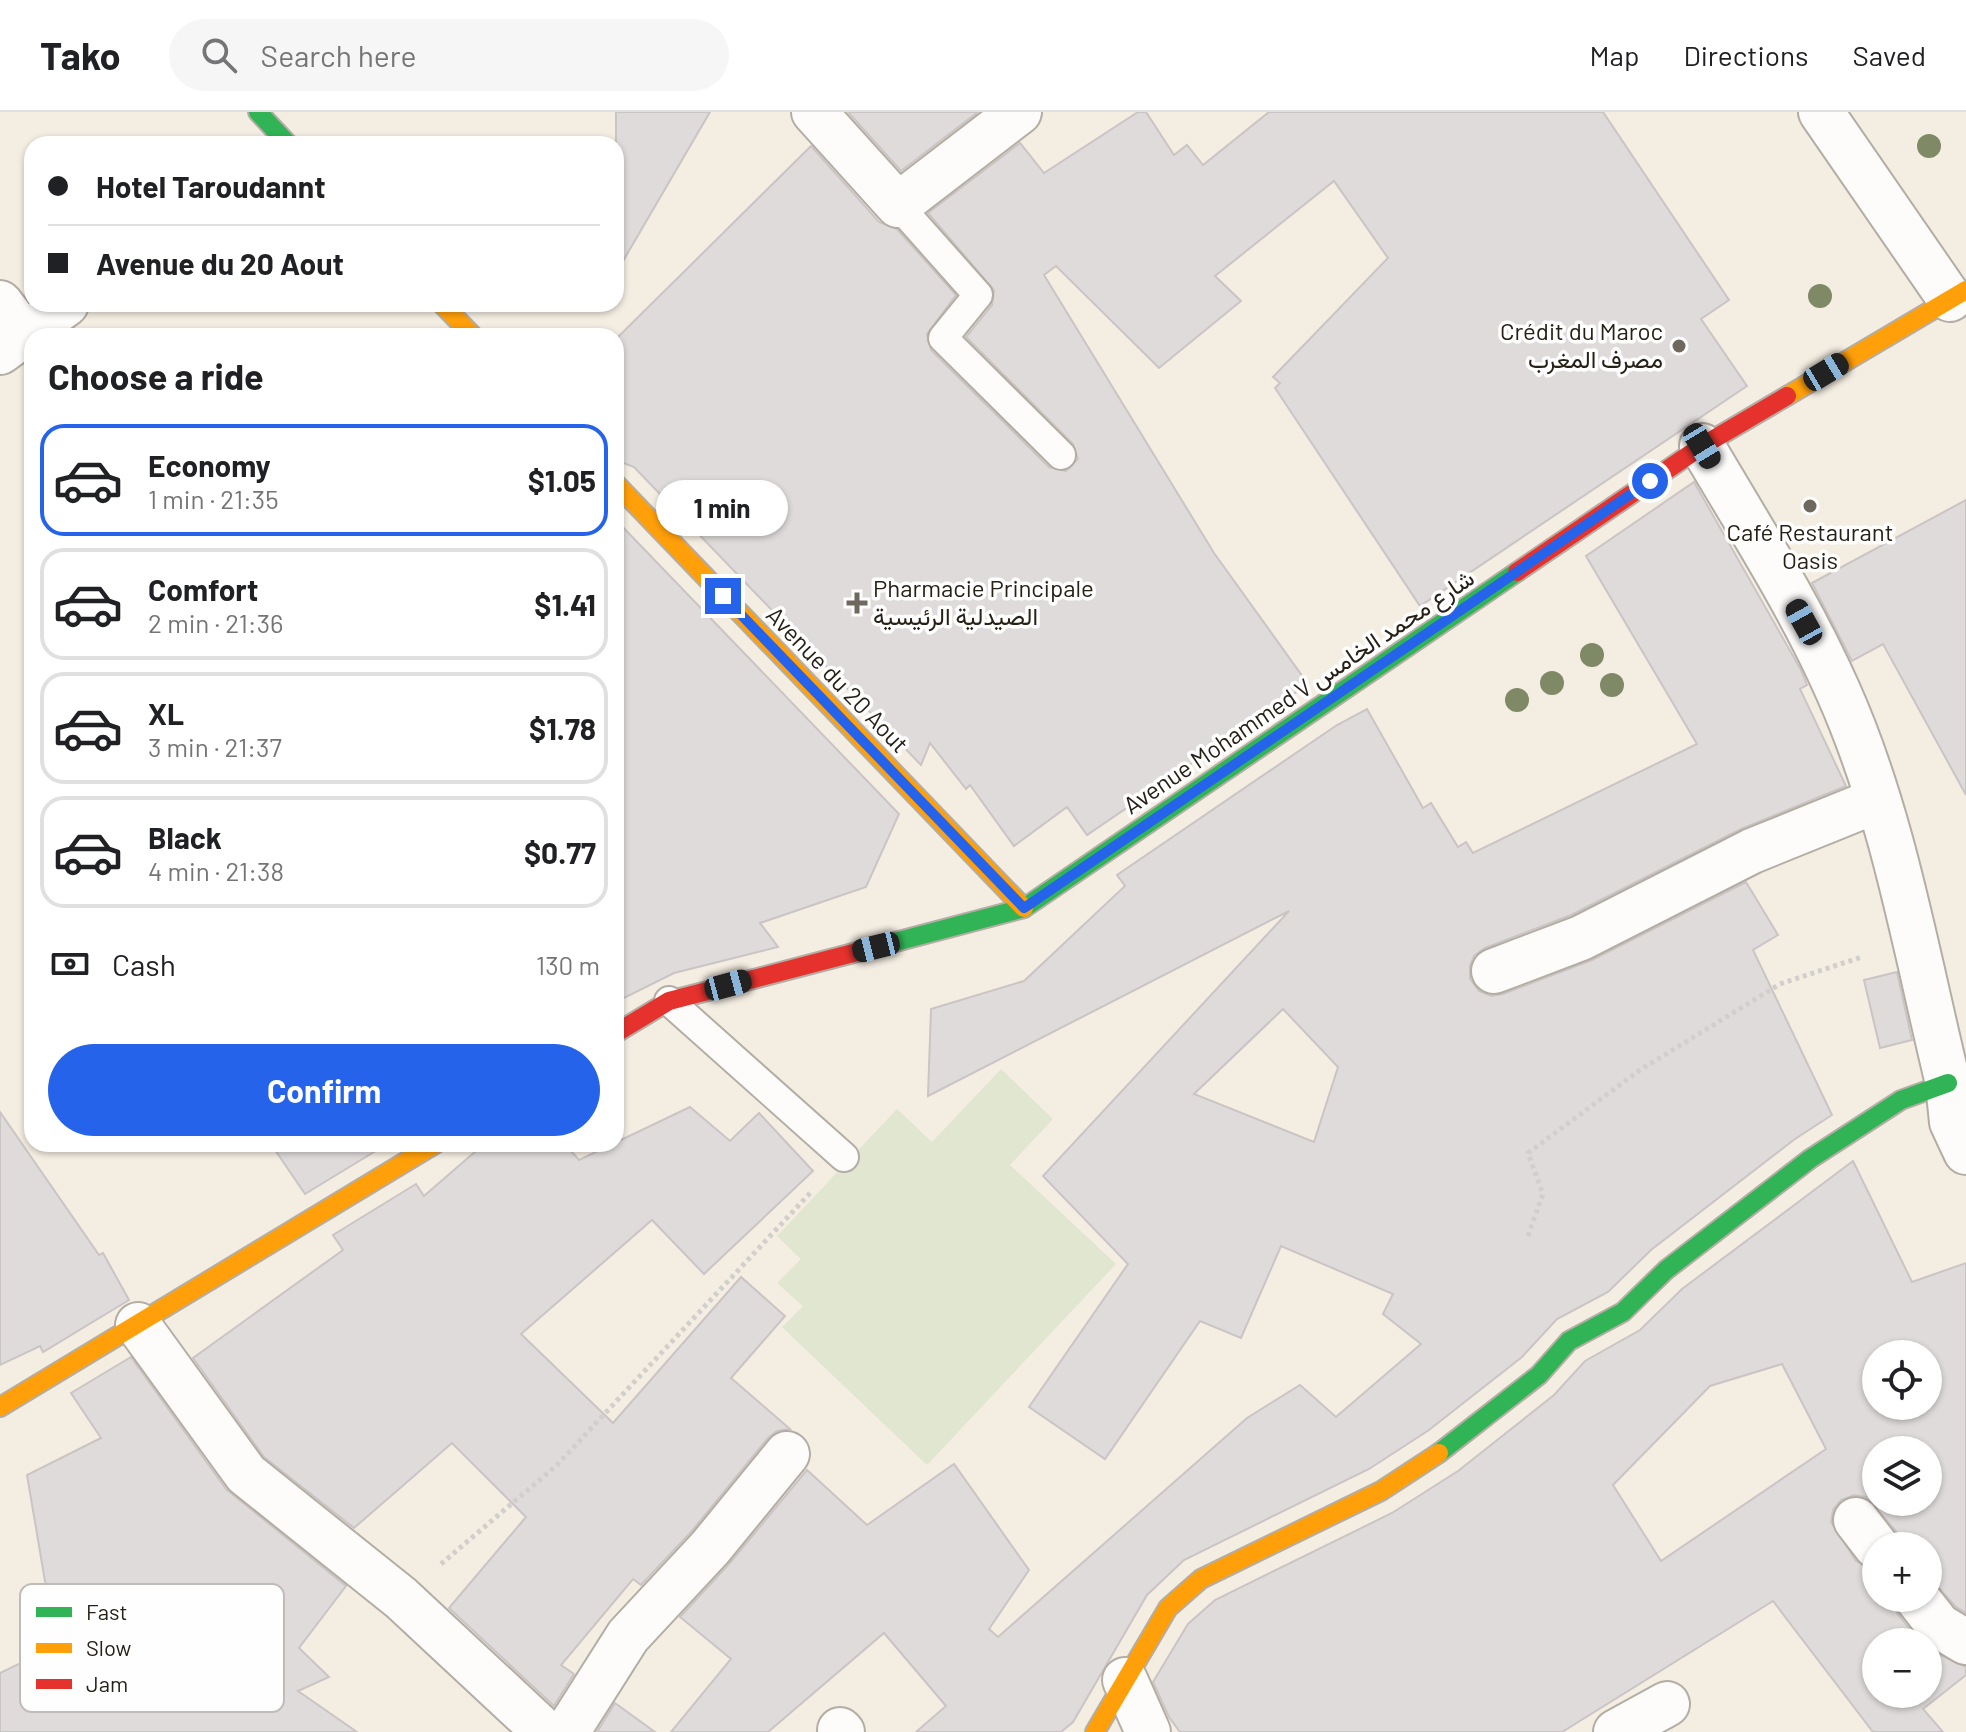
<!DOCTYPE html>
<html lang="en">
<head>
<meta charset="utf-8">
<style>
  body { margin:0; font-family:Barlow,Vazirmatn,sans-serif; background:#f6f6f6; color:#202124; height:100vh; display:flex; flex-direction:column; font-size:30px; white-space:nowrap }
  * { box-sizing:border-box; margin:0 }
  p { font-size:26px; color:#757577 }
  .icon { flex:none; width:44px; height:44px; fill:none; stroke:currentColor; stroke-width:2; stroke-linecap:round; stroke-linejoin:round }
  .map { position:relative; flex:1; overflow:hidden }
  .details { position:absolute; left:24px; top:216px; width:600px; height:824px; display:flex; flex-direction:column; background:#fff; border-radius:24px; box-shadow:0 2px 6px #0004 }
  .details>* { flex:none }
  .top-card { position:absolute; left:24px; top:24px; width:600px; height:176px; border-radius:24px; box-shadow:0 2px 6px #0004; display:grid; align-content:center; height:176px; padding:0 24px; background:#fff }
  .buttons { position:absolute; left:1862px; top:1228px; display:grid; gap:16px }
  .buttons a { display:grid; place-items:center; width:80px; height:80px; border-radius:50%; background:#fff; box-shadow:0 2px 6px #0004; font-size:40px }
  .end { position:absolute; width:36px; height:36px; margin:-18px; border:10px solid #2563eb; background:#fff; box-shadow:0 0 0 4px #fff }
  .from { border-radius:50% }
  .bubble { position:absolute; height:56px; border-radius:28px; background:#fff; box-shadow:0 2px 6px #0004; font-size:26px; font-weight:700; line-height:56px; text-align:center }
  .car { position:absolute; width:24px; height:48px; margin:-24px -12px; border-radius:10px; box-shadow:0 0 6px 2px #0007; background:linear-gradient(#222 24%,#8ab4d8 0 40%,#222 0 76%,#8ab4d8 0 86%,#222 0) }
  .top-card b { display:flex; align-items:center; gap:28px; height:76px; font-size:30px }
  .top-card b+b { border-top:2px solid #e0e0e0 }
  .top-card i { width:20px; height:20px; background:#202124 }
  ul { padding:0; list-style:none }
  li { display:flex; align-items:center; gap:24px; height:112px; margin:0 16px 12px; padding:0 8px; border:4px solid #e0e0e0; border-radius:24px }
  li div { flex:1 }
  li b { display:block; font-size:30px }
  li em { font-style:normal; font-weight:700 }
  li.selected { border-color:#2563eb }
  li>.icon { width:72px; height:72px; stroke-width:1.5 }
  h2 { padding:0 24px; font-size:36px; line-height:96px }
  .pay { display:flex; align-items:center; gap:20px; height:88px; padding:0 24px; font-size:30px }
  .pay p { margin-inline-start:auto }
  .action { display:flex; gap:16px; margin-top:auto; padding:16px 24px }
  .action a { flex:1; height:92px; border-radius:48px; background:#2563eb; color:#fff; font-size:32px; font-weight:700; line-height:92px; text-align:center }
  header { display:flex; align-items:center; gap:48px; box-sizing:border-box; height:112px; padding:0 40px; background:#fff; border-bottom:2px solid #e0e0e0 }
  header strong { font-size:38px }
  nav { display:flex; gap:44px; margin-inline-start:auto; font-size:28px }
  .search { width:560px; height:72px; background:#f6f6f6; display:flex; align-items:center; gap:20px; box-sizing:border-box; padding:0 28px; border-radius:44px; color:#757577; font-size:30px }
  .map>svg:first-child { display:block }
</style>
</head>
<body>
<header>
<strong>Tako</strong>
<div class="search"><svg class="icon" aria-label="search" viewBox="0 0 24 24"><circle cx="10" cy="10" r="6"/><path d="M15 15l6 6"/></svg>Search here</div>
<nav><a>Map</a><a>Directions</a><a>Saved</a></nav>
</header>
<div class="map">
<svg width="1966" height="1620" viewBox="0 0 1966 1620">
  <rect width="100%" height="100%" fill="#f4ede2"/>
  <!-- green -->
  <path fill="#e0e6d0" d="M1001 957 1053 1007 1010 1053 1116 1152 927 1353 782 1215 803 1194 777 1171 801 1147 777 1124 897 997 932 1030Z"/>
  <!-- building -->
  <g fill="#e0dbdb" stroke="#cac4c4" stroke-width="2" fill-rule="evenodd">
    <path d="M616 0H710L616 161Z"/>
    <path d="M848 0H978L901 59Z"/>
    <path d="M1138 0H1146L1174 43 1187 33 1203 53 1269 0H1603L1729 188 1701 207 1747 274 1420 494 1275 276 1280 271 1273 265 1388 146 1334 69 1215 164 1241 189 1159 256 1056 154 1044 163 1214 441 1308 572 1087 723 1067 695 1014 734 970 673 966 677 930 631 921 653 634 355 616 348V227L811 34 879 110 897 117 956 183 927 222 931 238 1049 355 1066 359 1078 347 1073 332 966 225 992 193 994 178 928 101 1020 31 1044 61Z"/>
    <path d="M1694 370 1801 558 1807 573 1800 577 1846 674 1741 717 1571 803 1485 836 1474 844 1470 854V867L1479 879 1491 884 1503 882 1592 848 1746 770 1778 823 1753 838 1832 1003 1795 1027 1651 1138 1608 1180 1557 1207 1522 1245 1429 1318 1369 1357 1184 1448 1147 1483 1073 1610 1061 1620H916L946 1594 884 1521 768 1620H671L731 1547 680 1505 729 1452 807 1358 867 1413 954 1352 1029 1458 989 1517 998 1525 1247 1306 1300 1273 1336 1305 1421 1232 1383 1202 1393 1182 1281 1134 1241 1226 1200 1209 1105 1347 1029 1295 1128 1152 1043 1064 1289 799 928 984 931 897 1024 869 1125 774 1117 763 1337 613 1367 597 1423 696 1431 691 1458 735 1466 730 1473 741 1697 632 1586 444ZM1283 897 1338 955 1314 1030 1194 982Z"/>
    <path d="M1966 388V683L1883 532 1852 549 1812 471Z"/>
    <path d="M616 408 899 702 866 775 760 811 778 835 674 861 616 890Z"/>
    <path d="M1897 860 1912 928 1880 936 1864 868Z"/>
    <path d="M690 995 730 1029 759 1001 813 1059 704 1162 652 1108 521 1222 613 1311 741 1165 785 1204 731 1266 790 1317 777 1319 768 1326 691 1420 641 1473 633 1467 561 1553 574 1562 554 1594 449 1496 526 1405 452 1331 354 1416 264 1345 193 1246 343 1138 333 1123 416 1072 424 1084 484 1032H565L579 1048Z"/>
    <path d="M0 1000 99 1143 103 1141 129 1188 43 1240 40 1234 0 1253Z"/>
    <path d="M271 1032H387L305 1082Z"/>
    <path d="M1853 1049 1912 1170 1966 1151V1501L1956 1495 1928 1464V1434H1900L1896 1419 1866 1385 1854 1383 1841 1388 1833 1398 1831 1410 1856 1449 1876 1458V1486H1893L1897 1501 1920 1530H1876V1582H1928V1537L1966 1555V1563L1923 1597 1943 1620H1873L1773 1489 1562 1620H1180L1169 1605 1153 1570 1188 1512 1215 1488 1392 1401 1458 1359 1554 1283 1585 1249 1640 1218 1682 1177ZM1876 1242H1928V1294H1876ZM1782 1252 1826 1337 1661 1449 1613 1373 1710 1274ZM1876 1338H1928V1390H1876Z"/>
    <path d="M131 1245 226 1377 346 1474 299 1536 329 1565 298 1579 357 1620H0V1561L56 1534 27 1363 101 1326 71 1281Z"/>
    <path d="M615 1591 655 1620H597Z"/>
  </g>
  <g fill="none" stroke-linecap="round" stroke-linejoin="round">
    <!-- lane casing -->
    <g stroke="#b4ada4" stroke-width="32">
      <g id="lane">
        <path d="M898 93 978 183 943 226 1061 343"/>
        <path d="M669 889 844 1045"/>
      </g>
    </g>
    <!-- street casing -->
    <g stroke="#b4ada4" stroke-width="48">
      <g id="street">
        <path d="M814 0 898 93 1019 0"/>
        <path d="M1821 0 1950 187"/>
        <path d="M0 191 24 222"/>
        <path d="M0 240 66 192"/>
        <path d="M1702 334C1749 414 1800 493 1838 579 1893 702 1916 840 1948 971L1952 1010 1966 1040"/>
        <path d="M1494 859 1581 826 1752 739 1878 688"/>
        <path d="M138 1213 246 1362 401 1486 545 1620"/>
        <path d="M1856 1408 1876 1434"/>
        <path d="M1917 1486 1939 1514 1966 1530"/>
        <path d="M1125 1568 1148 1620"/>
        <path d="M840 1618 842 1620"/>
        <path d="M567 1620 628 1524 710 1436 787 1342"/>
        <path d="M1616 1620 1667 1592"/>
      </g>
    </g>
    <!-- fast casing -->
    <g stroke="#b4ada4" stroke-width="22">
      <g id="fast">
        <path d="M258 0 288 32"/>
        <path d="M861 839 1024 796 1517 460"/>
        <path d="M1439 1341 1539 1263 1569 1229 1623 1200 1666 1158 1810 1047 1901 988 1948 971"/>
      </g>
    </g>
    <!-- slow casing -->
    <g stroke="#b4ada4" stroke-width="22">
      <g id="slow">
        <path d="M442 192 473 224"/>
        <path d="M1787 284 1966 178"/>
        <path d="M616 372 1024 796"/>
        <path d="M0 1295 435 1032"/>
        <path d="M1095 1620 1168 1496 1201 1467 1381 1379 1439 1341"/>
      </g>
    </g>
    <!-- jam casing -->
    <g stroke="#b4ada4" stroke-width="22">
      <g id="jam">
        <path d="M1517 460 1702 334 1787 284"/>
        <path d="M616 921 669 889 861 839"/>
      </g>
    </g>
    <!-- path -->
    <g stroke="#d1cfcb" stroke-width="5" stroke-dasharray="4 4" stroke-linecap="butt">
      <path d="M1528 1124 1543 1082 1528 1041 1640 958 1780 872 1862 845"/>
      <path d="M441 1452 557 1353 812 1079"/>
    </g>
    <!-- lane -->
    <use href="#lane" stroke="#fdfcfb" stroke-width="28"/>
    <!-- street -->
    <use href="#street" stroke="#fdfcfb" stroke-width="44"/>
    <!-- fast -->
    <use href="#fast" stroke="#30b455" stroke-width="18"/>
    <!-- slow -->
    <use href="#slow" stroke="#ff9f0a" stroke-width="18"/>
    <!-- jam -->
    <use href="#jam" stroke="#e5322d" stroke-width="18"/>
  </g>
  <!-- trees -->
  <g fill="#7f8966">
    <circle cx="1929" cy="34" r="12"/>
    <circle cx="1820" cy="184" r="12"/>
    <circle cx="1592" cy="543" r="12"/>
    <circle cx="1552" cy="571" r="12"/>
    <circle cx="1612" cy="573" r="12"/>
    <circle cx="1517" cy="588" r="12"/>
  </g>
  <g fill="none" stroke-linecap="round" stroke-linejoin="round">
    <!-- route -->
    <path stroke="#2563eb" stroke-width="10" d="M723 484 1024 796 1650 369"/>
  </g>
  <!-- markers -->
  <g fill="#6f685e" stroke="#fefefe" stroke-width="3">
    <circle cx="1679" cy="234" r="8"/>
    <circle cx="1810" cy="394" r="8"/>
    <path d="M853 479h8v8h8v8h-8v8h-8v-8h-8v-8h8z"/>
  </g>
  <g text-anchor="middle" stroke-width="7" stroke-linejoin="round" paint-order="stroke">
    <!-- poi labels -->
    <g font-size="24" fill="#272017" stroke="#fefefe" text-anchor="end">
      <text x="1663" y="228">Crédit du Maroc<tspan x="1663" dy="28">مصرف المغرب</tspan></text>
      <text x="1810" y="429" text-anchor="middle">Café Restaurant<tspan x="1810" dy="28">Oasis</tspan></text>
      <text x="873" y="485" text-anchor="start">Pharmacie Principale<tspan x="873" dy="28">الصيدلية الرئيسية</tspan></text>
    </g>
    <!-- street labels -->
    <g font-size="24" fill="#272017" stroke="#fefefe">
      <text transform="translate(837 568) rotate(46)" y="8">Avenue du 20 Aout</text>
      <text transform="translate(1299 580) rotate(-34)" y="8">Avenue Mohammed V شارع محمد الخامس</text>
    </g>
  </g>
  <!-- legend -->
  <rect x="20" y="1472" width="264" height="128" rx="12" fill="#fefefe" stroke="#bebbb9" stroke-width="2"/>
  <rect x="36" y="1495" width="36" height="10" fill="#30b455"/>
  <rect x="36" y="1531" width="36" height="10" fill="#ff9f0a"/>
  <rect x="36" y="1567" width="36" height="10" fill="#e5322d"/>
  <g font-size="22" fill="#272017">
    <text x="86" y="1508">Fast</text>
    <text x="86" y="1544">Slow</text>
    <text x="86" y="1580">Jam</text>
  </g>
</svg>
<div class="buttons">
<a><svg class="icon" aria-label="locate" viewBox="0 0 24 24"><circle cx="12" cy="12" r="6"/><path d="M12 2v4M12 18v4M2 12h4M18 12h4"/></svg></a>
<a><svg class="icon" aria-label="layers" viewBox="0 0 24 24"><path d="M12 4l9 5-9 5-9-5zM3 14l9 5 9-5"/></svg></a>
<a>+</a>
<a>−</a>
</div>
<i class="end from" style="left:1650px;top:369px"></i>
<i class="end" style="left:723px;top:484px"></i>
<div class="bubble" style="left:656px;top:368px;width:132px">1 min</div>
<i class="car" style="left:1826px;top:260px;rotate:59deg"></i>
<i class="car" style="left:1702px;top:334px;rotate:149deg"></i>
<i class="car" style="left:1804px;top:510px;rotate:331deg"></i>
<i class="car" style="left:876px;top:835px;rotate:256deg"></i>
<i class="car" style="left:728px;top:873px;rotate:75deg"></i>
<div class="top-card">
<b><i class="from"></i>Hotel Taroudannt</b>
<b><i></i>Avenue du 20 Aout</b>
</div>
<section class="details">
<h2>Choose a ride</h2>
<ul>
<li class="selected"><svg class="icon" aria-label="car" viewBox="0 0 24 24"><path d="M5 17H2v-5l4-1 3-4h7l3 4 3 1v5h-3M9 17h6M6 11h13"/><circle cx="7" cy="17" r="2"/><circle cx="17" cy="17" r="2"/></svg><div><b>Economy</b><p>1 min · 21:35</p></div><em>$1.05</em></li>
<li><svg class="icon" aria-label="car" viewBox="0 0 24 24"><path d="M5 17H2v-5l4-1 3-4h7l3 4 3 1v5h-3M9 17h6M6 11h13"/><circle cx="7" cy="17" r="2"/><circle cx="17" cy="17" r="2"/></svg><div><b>Comfort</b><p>2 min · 21:36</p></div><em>$1.41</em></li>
<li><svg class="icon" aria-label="car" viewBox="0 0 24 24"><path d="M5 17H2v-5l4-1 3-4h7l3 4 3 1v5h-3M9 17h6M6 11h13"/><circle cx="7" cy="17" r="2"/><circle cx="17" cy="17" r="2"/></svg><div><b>XL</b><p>3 min · 21:37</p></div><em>$1.78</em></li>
<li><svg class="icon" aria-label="car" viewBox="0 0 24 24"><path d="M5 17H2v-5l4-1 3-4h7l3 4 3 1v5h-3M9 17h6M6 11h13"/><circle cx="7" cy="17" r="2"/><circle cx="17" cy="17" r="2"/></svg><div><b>Black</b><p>4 min · 21:38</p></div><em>$0.77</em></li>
</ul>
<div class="pay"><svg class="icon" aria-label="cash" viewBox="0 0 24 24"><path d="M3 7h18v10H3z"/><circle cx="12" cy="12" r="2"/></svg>Cash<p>130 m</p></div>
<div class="action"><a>Confirm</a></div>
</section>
</div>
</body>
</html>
